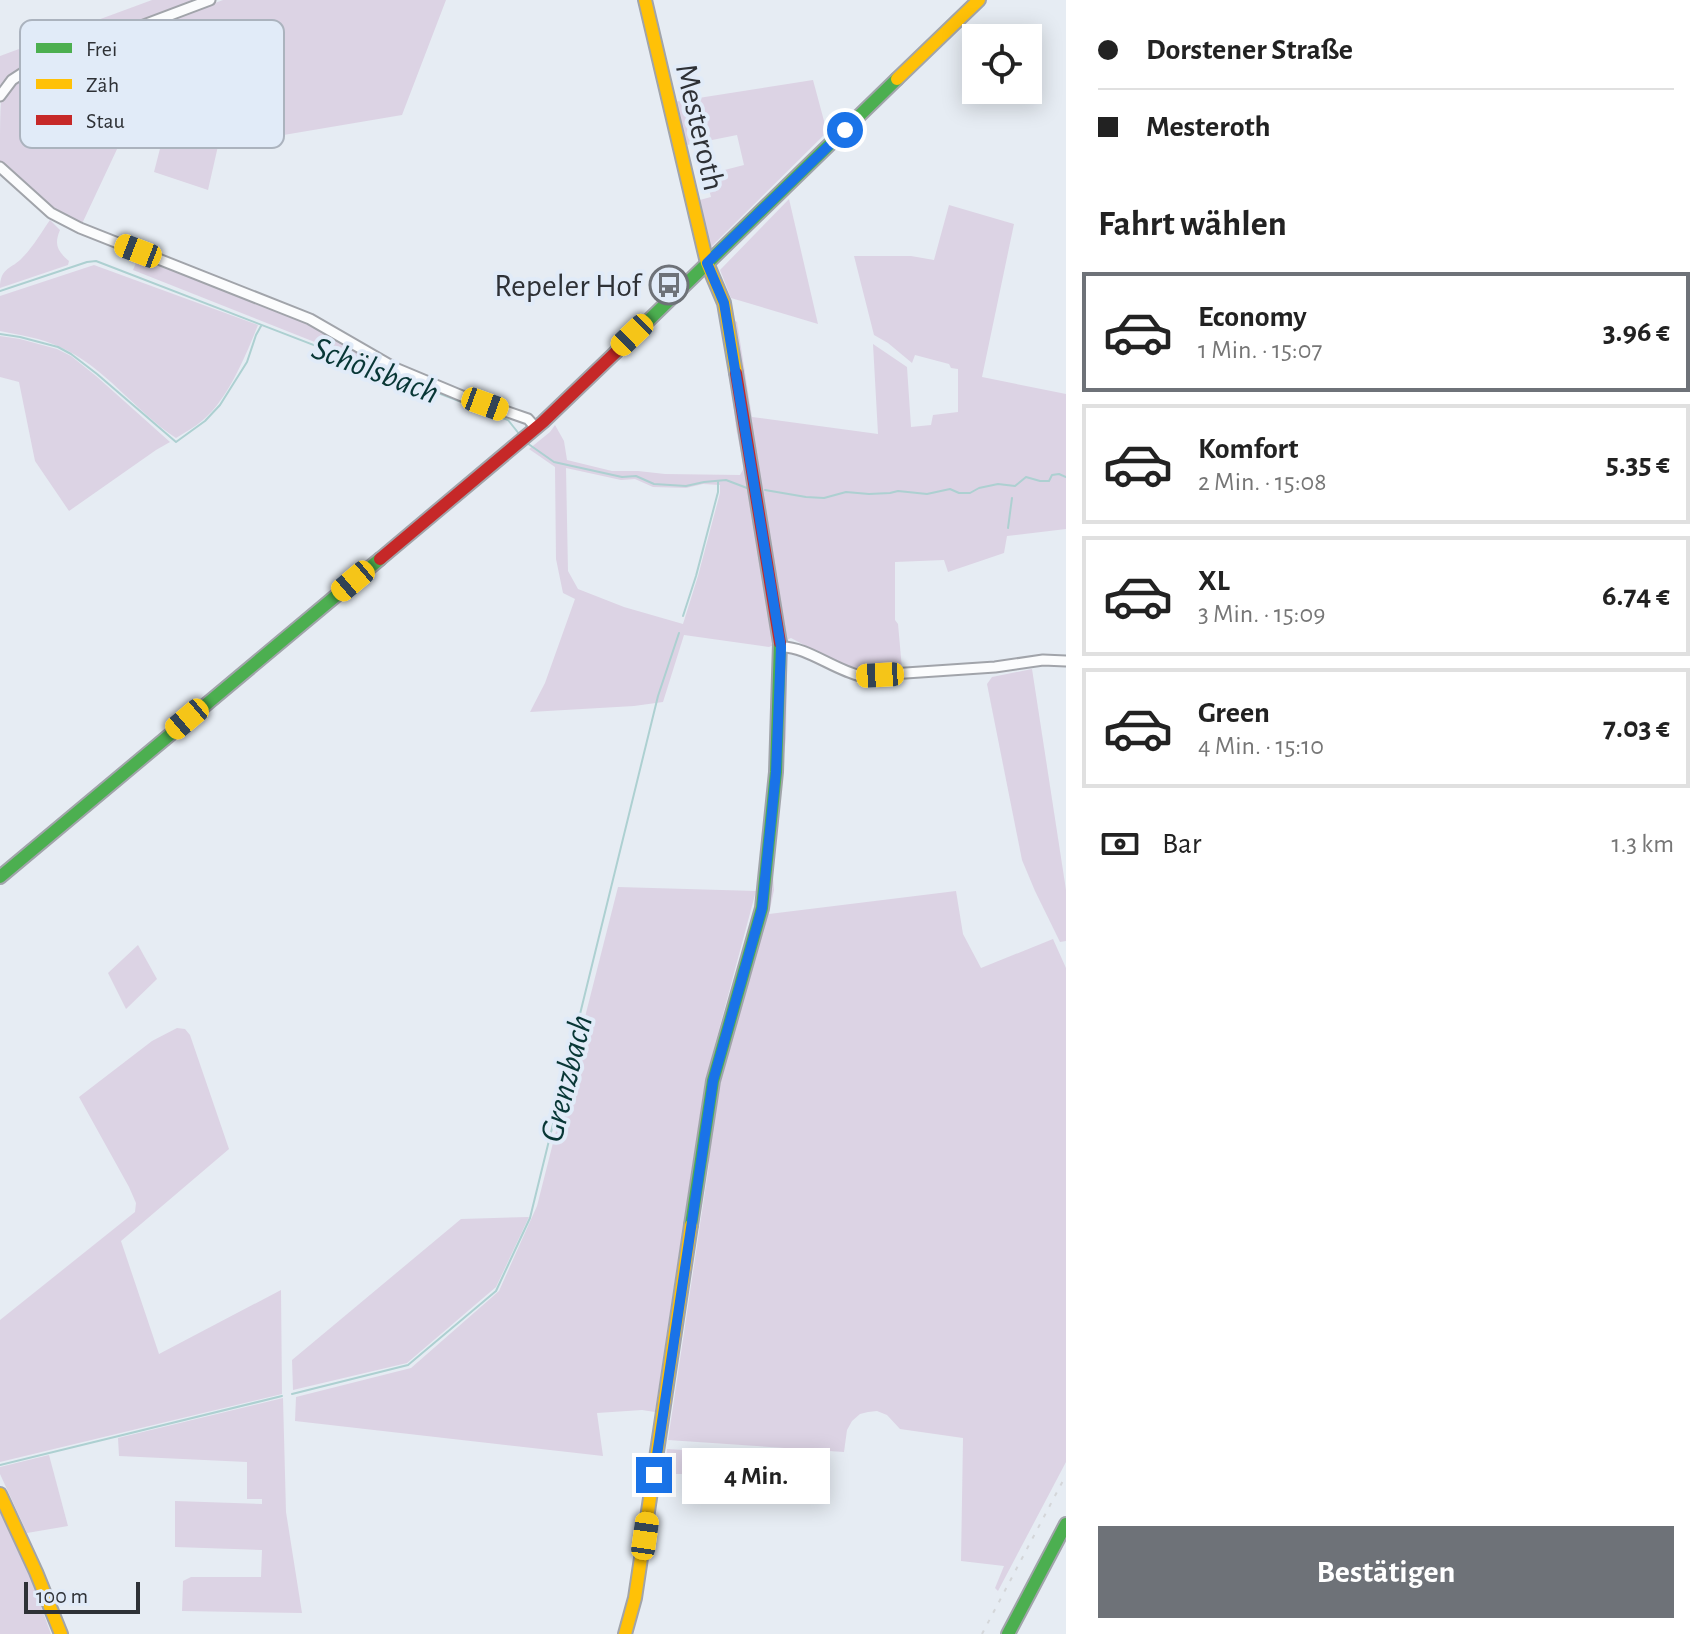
<!DOCTYPE html>
<html lang="de">
<head>
<meta charset="utf-8">
<style>
  body { margin:0; font-family:"Alegreya Sans",sans-serif; background:#f2f2f2; color:#222; height:100vh; display:flex; flex-direction:column; font-size:30px; white-space:nowrap }
  * { box-sizing:border-box; margin:0 }
  p { font-size:26px; color:#767676 }
  .icon { flex:none; width:44px; height:44px; fill:none; stroke:currentColor; stroke-width:2; stroke-linecap:round; stroke-linejoin:round }
  .map { position:relative; flex:1; overflow:hidden }
  .panel { display:flex; flex-direction:column; background:#fff; width:640px }
  .panel>* { flex:none }
  .guide { display:grid; align-content:center; height:176px; padding:0 32px; background:#fff }
  .tools { position:absolute; left:962px; top:24px; display:grid; gap:16px }
  .tools a { display:grid; place-items:center; width:80px; height:80px; border-radius:0px; background:#fff; box-shadow:0 4px 20px #0003; font-size:40px }
  .scale { position:absolute; left:24px; bottom:20px; width:116px; box-sizing:border-box; padding-left:8px; border:4px solid #2e3136; border-top:0; font-size:22px; line-height:28px; white-space:nowrap; color:#2e3136; -webkit-text-stroke:6px #e1ebf8; paint-order:stroke }
  .end { position:absolute; width:36px; height:36px; margin:-18px; border:10px solid #1a73e8; background:#fff; box-shadow:0 0 0 4px #fff }
  .from { border-radius:50% }
  .bubble { position:absolute; height:56px; border-radius:0px; background:#fff; box-shadow:0 4px 20px #0003; font-size:26px; font-weight:700; line-height:56px; text-align:center }
  .car { position:absolute; width:24px; height:48px; margin:-24px -12px; border-radius:10px; box-shadow:0 0 6px 2px #0007; background:linear-gradient(#f5c518 24%,#345 0 40%,#f5c518 0 76%,#345 0 86%,#f5c518 0) }
  .guide b { display:flex; align-items:center; gap:28px; height:76px; font-size:30px }
  .guide b+b { border-top:2px solid #e0e0e0 }
  .guide i { width:20px; height:20px; background:#222 }
  ul { padding:0; list-style:none }
  li { display:flex; align-items:center; gap:24px; height:120px; margin:0 16px 12px; padding:0 16px; border:4px solid #e0e0e0; border-radius:0px }
  li div { flex:1 }
  li b { display:block; font-size:30px }
  li em { font-style:normal; font-weight:700 }
  li.selected { border-color:#6e7278 }
  li>.icon { width:72px; height:72px; stroke-width:1.5 }
  h2 { padding:0 32px; font-size:36px; line-height:96px }
  .pay { display:flex; align-items:center; gap:20px; height:88px; padding:0 32px; font-size:30px }
  .pay p { margin-inline-start:auto }
  .cta { display:flex; gap:16px; margin-top:auto; padding:16px 32px }
  .cta a { flex:1; height:92px; border-radius:0px; background:#6e7278; color:#fff; font-size:32px; font-weight:700; line-height:92px; text-align:center }
  main { display:flex; flex:1; min-height:0 }
  .map>svg:first-child { display:block }
</style>
</head>
<body>
<main>
<div class="map">
<svg width="1066" height="1634" viewBox="0 0 1066 1634">
  <rect width="100%" height="100%" fill="#e6ecf3"/>
  <!-- green -->
  <g fill="#dcd3e4" fill-rule="evenodd">
    <path d="M152 0H205L42 60 0 93V56Z"/>
    <path d="M223 0H446L402 115 218 146 208 190 154 172 163 137 126 130 80 228 51 210 0 162C0 150 0 111 1 102 7 85 25 76 39 68Z"/>
    <path d="M813 80 827 132 709 249 696 201 711 197 705 175 744 165 737 135 682 146 673 102Z"/>
    <path d="M789 199 818 324 731 298 720 270Z"/>
    <path d="M949 205 1014 224 982 377 1066 394V529L1007 536 1004 553 948 572 944 560 895 562V620L898 624 902 669 861 672 847 668 791 638 769 647 684 635 663 702 634 706 530 712 545 683 575 599 563 593 556 559 555 467 529 449 550 432 555 425 564 441 567 460 612 471H638L665 474 740 475 744 468 736 428 727 348 731 319 737 322 752 417 878 434 873 344 907 367 911 427 931 425 933 415 958 412V369L951 368 949 364 915 355 912 363 888 343 874 335 854 256H911L934 260ZM566 468 621 480 635 479 653 487 686 488 703 484 720 485V493L698 576 683 624 624 607 578 589 568 571Z"/>
    <path d="M50 220 60 230C54 244 57 251 69 261L68 265 0 288C0 267 12 269 22 258 33 247 41 233 50 220Z"/>
    <path d="M139 256 308 323 362 355 360 360 133 270Z"/>
    <path d="M94 265 258 325C246 355 228 399 203 420 195 427 185 432 176 438 135 411 105 367 60 347 41 338 20 335 0 331V296Z"/>
    <path d="M0 336 20 339 57 349 71 356 96 376 170 442 156 450 69 511 35 461 19 382 0 377Z"/>
    <path d="M775 667 787 668 786 739 775 820 772 863 774 890 769 914 956 891 963 934 981 968 1053 939 1066 968V1462L998 1591 995 1588 1004 1566 961 1561 963 1438 900 1429 887 1415 877 1411 868 1412 860 1414 852 1421 847 1430 844 1452 668 1440 709 1164 707 1154 719 1089 750 967 761 934 769 896 763 862 769 771 779 688Z"/>
    <path d="M1032 669 1066 890V941L1060 942 1035 891 1022 860 987 684 992 677Z"/>
    <path d="M618 887 756 891 705 1082 655 1412 642 1410 597 1413 603 1456 295 1421 296 1397 411 1368 499 1291 537 1206Z"/>
    <path d="M138 945 157 979 126 1009 108 973Z"/>
    <path d="M177 1028 185 1029 190 1035 229 1149 121 1241 159 1354 281 1290 282 1394 0 1462V1320L135 1212 136 1203 129 1187 79 1097 152 1041Z"/>
    <path d="M529 1217 496 1287 407 1363 293 1390 292 1360 461 1219Z"/>
    <path d="M283 1398 286 1512 302 1613 182 1611 183 1581 191 1577H261L262 1550 175 1547V1501L262 1504V1499H247V1462L119 1456 118 1438Z"/>
    <path d="M667 1449 766 1455 765 1474H664Z"/>
    <path d="M49 1455 68 1526 27 1533 0 1474V1467Z"/>
    <path d="M0 1512 29 1574 51 1634H0Z"/>
  </g>
  <g fill="none" stroke-linecap="round" stroke-linejoin="round">
    <!-- stream -->
    <g stroke="#add0d1" stroke-width="2">
      <path d="M0 291 87 262 96 261 508 420 520 435"/>
      <path d="M0 334 20 337 58 347 71 354 97 374 176 442 205 421 220 405 247 362 256 335 261 326"/>
      <path d="M527 443 554 462 622 477 636 476 654 484 686 486 704 482 726 480 747 488"/>
      <path d="M765 490 806 497 824 498 846 492 869 494 890 493 898 491 927 494 950 489 959 493H970L979 488 998 484 1015 486 1026 477 1040 481H1049L1052 475 1059 474 1066 477"/>
      <path d="M1008 528 1012 498"/>
      <path d="M683 616 696 576 718 492V482"/>
      <path d="M292 1394 408 1365 496 1291 530 1218 658 696 679 633"/>
      <path d="M0 1465 282 1396"/>
    </g>
    <!-- street casing -->
    <g stroke="#a1a4aa" stroke-width="13">
      <g id="street">
        <path d="M0 96 12 80 32 67 210 0"/>
        <path d="M0 167 51 213 80 228 310 319 395 368 462 396 528 419 536 428"/>
        <path d="M781 647C806 646 834 670 861 676L995 667 1043 660 1066 661"/>
      </g>
    </g>
    <!-- fast casing -->
    <g stroke="#a1a4aa" stroke-width="16">
      <g id="fast">
        <path d="M616 352 897 79"/>
        <path d="M0 877 380 559"/>
        <path d="M691 1225 713 1081 762 908 776 772 780 643"/>
        <path d="M1008 1634 1066 1524"/>
      </g>
    </g>
    <!-- slow casing -->
    <g stroke="#a1a4aa" stroke-width="16">
      <g id="slow">
        <path d="M645 0 707 263 724 303 736 373"/>
        <path d="M897 79 979 0"/>
        <path d="M0 1494 36 1572 61 1634"/>
        <path d="M625 1634 635 1598 691 1225"/>
      </g>
    </g>
    <!-- jam casing -->
    <g stroke="#a1a4aa" stroke-width="16">
      <g id="jam">
        <path d="M736 373 780 643"/>
        <path d="M380 559 543 422 616 352"/>
      </g>
    </g>
    <!-- street -->
    <use href="#street" stroke="#fbfcfd" stroke-width="9"/>
    <!-- fast -->
    <use href="#fast" stroke="#4caf50" stroke-width="12"/>
    <!-- slow -->
    <use href="#slow" stroke="#ffc107" stroke-width="12"/>
    <!-- jam -->
    <use href="#jam" stroke="#c62828" stroke-width="12"/>
    <!-- rail -->
    <path stroke="#d4d6d9" stroke-width="2" stroke-dasharray="4 8" stroke-linecap="butt" d="M982 1634 1066 1475"/>
  </g>
  <g fill="none" stroke-linecap="round" stroke-linejoin="round">
    <!-- route -->
    <path stroke="#1a73e8" stroke-width="10" d="M654 1475 713 1081 762 908 776 772 781 647 724 303 707 263 845 130"/>
  </g>
  <!-- icons -->
  <defs>
    <g id="bus-ring" transform="scale(2)"><circle r="9.5" fill="#e1ebf8" stroke="#6e7278" stroke-width="1.5"/><path d="M-5-6H5V4H4V6H2V4H-2V6H-4V4H-5ZM-3.5-4V0h7V-4ZM-3.5 1.2v1.5H-2V1.2ZM2 1.2v1.5H3.5V1.2Z" fill="#6e7278"/></g>
  </defs>
  <g fill-rule="evenodd">
    <use href="#bus-ring" x="669" y="285"/>
  </g>
  <g text-anchor="middle" stroke-width="8" stroke-linejoin="round" paint-order="stroke">
    <!-- street labels -->
    <g font-size="32" fill="#2e3136" stroke="#e1ebf8">
      <text transform="translate(701 127) rotate(77)" y="11">Mesteroth</text>
    </g>
    <!-- poi labels -->
    <g font-size="32" fill="#2e3136" stroke="#e1ebf8" text-anchor="end">
      <text x="641" y="296">Repeler Hof</text>
    </g>
    <!-- water labels -->
    <g font-size="34" font-style="italic" fill="#083736" stroke="#e1ebf8">
      <text transform="translate(376 369) rotate(21)" y="12">Schölsbach</text>
      <text transform="translate(565 1078) rotate(-76)" y="12">Grenzbach</text>
    </g>
  </g>
  <!-- legend -->
  <rect x="20" y="20" width="264" height="128" rx="12" fill="#e1ebf8" stroke="#abb3be" stroke-width="2"/>
  <rect x="36" y="43" width="36" height="10" fill="#4caf50"/>
  <rect x="36" y="79" width="36" height="10" fill="#ffc107"/>
  <rect x="36" y="115" width="36" height="10" fill="#c62828"/>
  <g font-size="22" fill="#2e3136">
    <text x="86" y="56">Frei</text>
    <text x="86" y="92">Zäh</text>
    <text x="86" y="128">Stau</text>
  </g>
</svg>
<div class="tools">
<a><svg class="icon" aria-label="locate" viewBox="0 0 24 24"><circle cx="12" cy="12" r="6"/><path d="M12 2v4M12 18v4M2 12h4M18 12h4"/></svg></a>
</div>
<div class="scale">100 m</div>
<i class="end from" style="left:845px;top:130px"></i>
<i class="end" style="left:654px;top:1475px"></i>
<div class="bubble" style="left:682px;top:1448px;width:148px">4 Min.</div>
<i class="car" style="left:138px;top:251px;rotate:291deg"></i>
<i class="car" style="left:632px;top:335px;rotate:226deg"></i>
<i class="car" style="left:485px;top:404px;rotate:110deg"></i>
<i class="car" style="left:353px;top:581px;rotate:230deg"></i>
<i class="car" style="left:880px;top:675px;rotate:267deg"></i>
<i class="car" style="left:187px;top:719px;rotate:230deg"></i>
<i class="car" style="left:645px;top:1536px;rotate:8deg"></i>
</div>
<section class="panel">
<div class="guide">
<b><i class="from"></i>Dorstener Straße</b>
<b><i></i>Mesteroth</b>
</div>
<h2>Fahrt wählen</h2>
<ul>
<li class="selected"><svg class="icon" aria-label="car" viewBox="0 0 24 24"><path d="M5 17H2v-5l4-1 3-4h7l3 4 3 1v5h-3M9 17h6M6 11h13"/><circle cx="7" cy="17" r="2"/><circle cx="17" cy="17" r="2"/></svg><div><b>Economy</b><p>1 Min. · 15:07</p></div><em>3.96 €</em></li>
<li><svg class="icon" aria-label="car" viewBox="0 0 24 24"><path d="M5 17H2v-5l4-1 3-4h7l3 4 3 1v5h-3M9 17h6M6 11h13"/><circle cx="7" cy="17" r="2"/><circle cx="17" cy="17" r="2"/></svg><div><b>Komfort</b><p>2 Min. · 15:08</p></div><em>5.35 €</em></li>
<li><svg class="icon" aria-label="car" viewBox="0 0 24 24"><path d="M5 17H2v-5l4-1 3-4h7l3 4 3 1v5h-3M9 17h6M6 11h13"/><circle cx="7" cy="17" r="2"/><circle cx="17" cy="17" r="2"/></svg><div><b>XL</b><p>3 Min. · 15:09</p></div><em>6.74 €</em></li>
<li><svg class="icon" aria-label="car" viewBox="0 0 24 24"><path d="M5 17H2v-5l4-1 3-4h7l3 4 3 1v5h-3M9 17h6M6 11h13"/><circle cx="7" cy="17" r="2"/><circle cx="17" cy="17" r="2"/></svg><div><b>Green</b><p>4 Min. · 15:10</p></div><em>7.03 €</em></li>
</ul>
<div class="pay"><svg class="icon" aria-label="cash" viewBox="0 0 24 24"><path d="M3 7h18v10H3z"/><circle cx="12" cy="12" r="2"/></svg>Bar<p>1.3 km</p></div>
<div class="cta"><a>Bestätigen</a></div>
</section>
</main>
</body>
</html>
